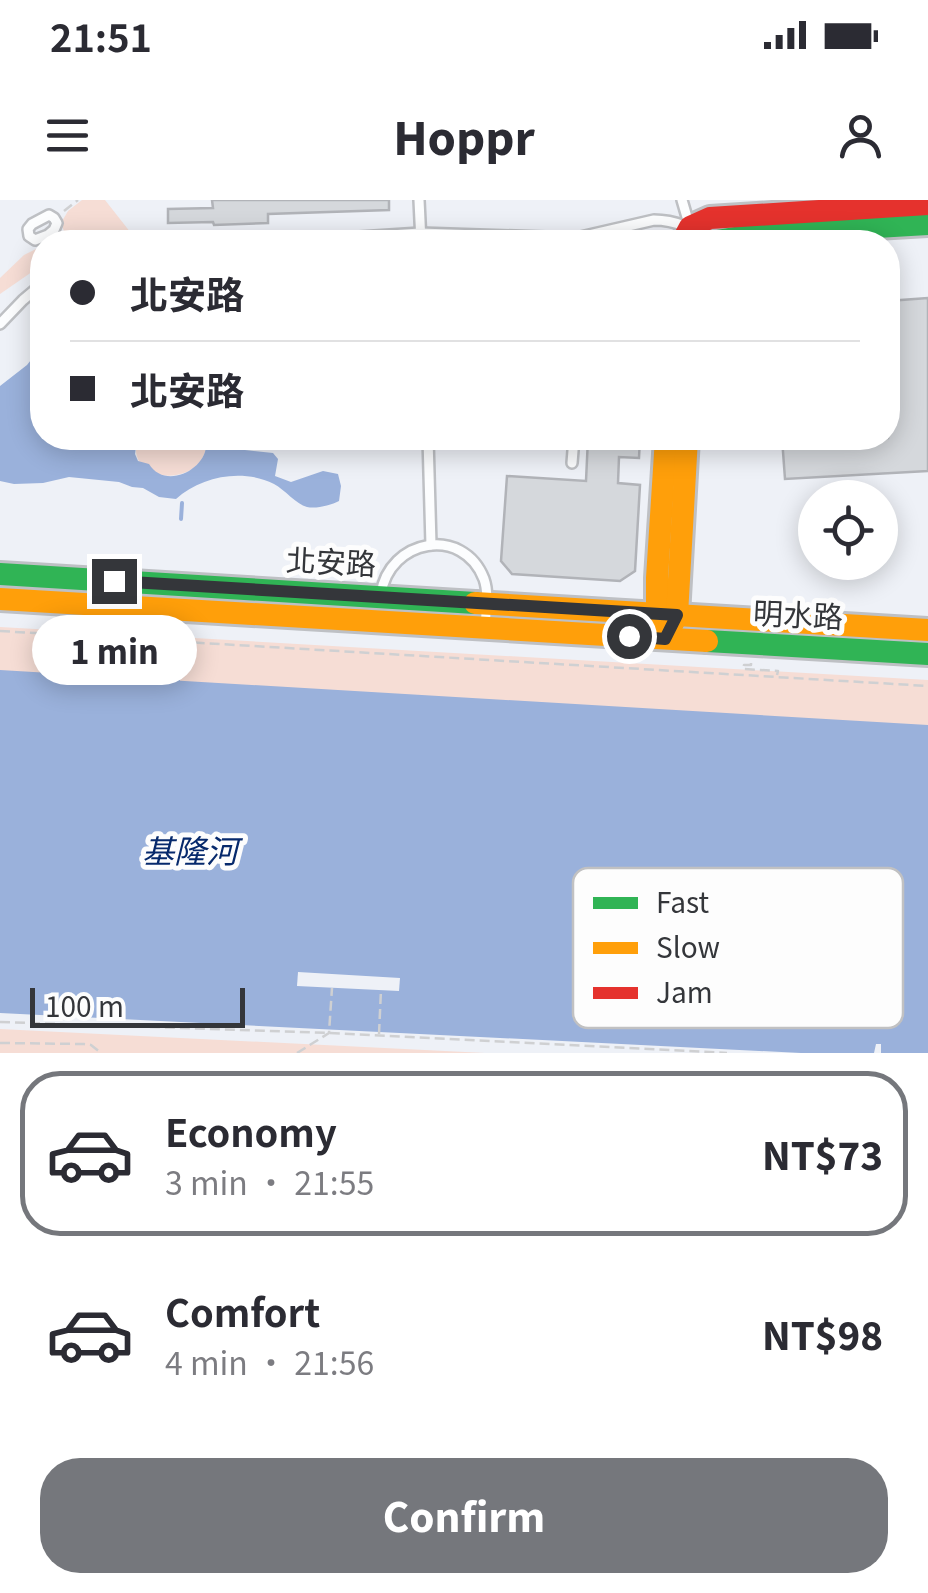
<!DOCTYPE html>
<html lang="en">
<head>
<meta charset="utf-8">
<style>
  body { margin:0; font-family:Georgia,"Noto Sans TC",serif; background:#f7f7f7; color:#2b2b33; height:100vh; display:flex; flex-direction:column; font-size:38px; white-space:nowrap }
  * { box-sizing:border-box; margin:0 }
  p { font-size:32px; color:#7c7c81 }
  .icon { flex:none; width:55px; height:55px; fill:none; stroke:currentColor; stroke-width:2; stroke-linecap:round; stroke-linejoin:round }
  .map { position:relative; height:853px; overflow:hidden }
  .drawer { display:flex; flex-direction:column; background:#fff; flex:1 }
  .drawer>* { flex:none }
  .banner { position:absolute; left:30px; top:30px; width:870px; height:220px; border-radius:40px; box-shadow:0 5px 25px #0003; display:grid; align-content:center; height:220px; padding:0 40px; background:#fff }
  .buttons { position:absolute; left:798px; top:280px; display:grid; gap:20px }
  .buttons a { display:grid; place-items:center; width:100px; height:100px; border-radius:50%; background:#fff; box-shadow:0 5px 25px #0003; font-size:50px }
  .scale { position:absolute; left:30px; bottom:25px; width:215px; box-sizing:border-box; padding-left:10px; border:5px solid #34363a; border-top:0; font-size:28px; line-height:35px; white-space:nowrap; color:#34363a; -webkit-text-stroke:8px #fdfdfd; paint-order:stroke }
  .end { position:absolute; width:45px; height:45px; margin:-22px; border:12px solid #34363a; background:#fff; box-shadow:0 0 0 5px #fff }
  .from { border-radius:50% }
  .bubble { position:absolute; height:70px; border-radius:35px; background:#fff; box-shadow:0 5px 25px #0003; font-size:32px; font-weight:800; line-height:70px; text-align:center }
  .banner b { display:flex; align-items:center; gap:35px; height:95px; font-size:38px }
  .banner b+b { border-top:2px solid #e1e1e2 }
  .banner i { width:25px; height:25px; background:#2b2b33 }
  ul { padding:18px 0 0; list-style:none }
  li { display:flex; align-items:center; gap:30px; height:165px; margin:0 20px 15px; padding:0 20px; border:5px solid transparent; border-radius:40px }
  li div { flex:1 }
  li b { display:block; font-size:38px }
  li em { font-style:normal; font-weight:800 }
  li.selected { border-color:#75777c }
  li>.icon { width:90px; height:90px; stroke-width:1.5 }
  .primary-button { display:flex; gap:20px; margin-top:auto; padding:20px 40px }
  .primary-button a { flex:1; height:115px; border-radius:40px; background:#75777c; color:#fff; font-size:40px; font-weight:800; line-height:115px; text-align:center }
  .status { display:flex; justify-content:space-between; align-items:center; height:70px; padding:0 50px; background:#fff; direction:ltr }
  .status svg { height:28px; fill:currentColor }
  header { display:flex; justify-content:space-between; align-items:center; height:130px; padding:0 40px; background:#fff; font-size:45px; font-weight:800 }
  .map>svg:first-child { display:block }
</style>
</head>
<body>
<div class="status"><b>21:51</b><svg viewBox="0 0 49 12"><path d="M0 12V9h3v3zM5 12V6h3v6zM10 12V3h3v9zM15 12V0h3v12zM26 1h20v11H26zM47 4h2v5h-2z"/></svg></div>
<header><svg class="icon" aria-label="menu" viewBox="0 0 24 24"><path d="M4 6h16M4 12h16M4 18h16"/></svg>Hoppr<svg class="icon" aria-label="person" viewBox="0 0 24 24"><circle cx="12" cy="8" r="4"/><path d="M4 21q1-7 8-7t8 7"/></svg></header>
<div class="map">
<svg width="928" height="853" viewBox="0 0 928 853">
  <rect width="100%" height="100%" fill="#eef1f7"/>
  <!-- green -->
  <g fill="#f6ddd5">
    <path d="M82 0H105L138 42H61L65 34 61 23 68 11Z"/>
    <path d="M42 46V65L0 94V78L24 55Z"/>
    <path d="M157 238C175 238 190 237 206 246 203 285 133 286 136 246Z"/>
    <path d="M0 427 928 480V537L0 482Z"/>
    <path d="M0 829 485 853H0Z"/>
  </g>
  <!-- water -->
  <g fill="#9ab1db">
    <path d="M42 146V238H157L136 246 135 254 138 261 149 264C165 290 205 270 206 246L197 241 180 238H225L245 250 273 253 278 259 275 276 291 282 323 271 338 274 341 286 339 301C331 305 317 309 307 307 296 304 285 290 274 284 243 268 201 276 176 299L159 297 143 288 132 287 119 282 69 277 43 283 14 284 0 281V186L27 165Z"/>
    <path d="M0 470 928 525V853H881V844H876L874 853H801L0 813Z"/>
  </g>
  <!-- pier -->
  <path fill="#eef1f7" d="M298 772 400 778 399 791 297 786Z"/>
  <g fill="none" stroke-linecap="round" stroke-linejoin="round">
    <!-- stream -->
    <g stroke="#9ab1db" stroke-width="4">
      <path d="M181 319 182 303"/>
      <path d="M178 481V458"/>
    </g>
  </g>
  <!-- building -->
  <g fill="#d5d8dc" stroke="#b1b3b8" stroke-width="2.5">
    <path d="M212 0H389V10L268 14V23L214 25 213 22 168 23V9L213 8Z"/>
    <path d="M928 98V271L785 279 782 238H888V101Z"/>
    <path d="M588 238H640L639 258 619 257 618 283 640 285 635 371 620 381 512 374 501 361 507 276 586 281Z"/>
  </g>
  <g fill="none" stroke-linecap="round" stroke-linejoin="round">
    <!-- lane casing -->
    <g stroke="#bec0c4" stroke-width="14">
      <g id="lane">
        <path d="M419 0 421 42"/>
        <path d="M682 0 689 24"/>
        <path d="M49 15 54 18 57 23 54 30 48 35 35 40 29 36 28 29 32 24Z"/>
        <path d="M283 42 420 33 576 38 654 20C676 20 694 29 713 40"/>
        <path d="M0 124 23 100 42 84"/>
        <path d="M428 238 431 345"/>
        <path d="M572 263 574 238"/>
        <path d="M381 394C389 339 463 325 484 379 489 393 486 411 485 426"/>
      </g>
    </g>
    <!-- fast casing -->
    <g stroke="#bec0c4" stroke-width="28">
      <g id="fast">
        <path d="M711 42 758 34 928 24"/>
        <path d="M0 374 475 403"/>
        <path d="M707 441 928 454"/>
      </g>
    </g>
    <!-- slow casing -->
    <g stroke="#bec0c4" stroke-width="28">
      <g id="slow">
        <path d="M0 399 707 441"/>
        <path d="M475 403 928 430"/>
        <path d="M661 426 657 414V378L666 238"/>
        <path d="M671 427 677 415 687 238"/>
      </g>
    </g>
    <!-- jam casing -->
    <g stroke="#bec0c4" stroke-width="28">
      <path id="jam" d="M682 42 690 27 710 18 928 4"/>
    </g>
    <!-- path -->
    <g stroke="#cfd0d2" stroke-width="2.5" stroke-dasharray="10 5" stroke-linecap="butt">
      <path d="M64 11 78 0"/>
      <path d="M0 431 928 486"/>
      <path d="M751 463V465H744L743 469 778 471 777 475"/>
      <path d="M0 822 329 833 727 853"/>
      <path d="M379 834 381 790"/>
      <path d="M0 843 84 844 91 845 101 853"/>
      <path d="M297 853 329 833 332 788"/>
    </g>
    <!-- lane -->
    <use href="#lane" stroke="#fcfdfe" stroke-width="9"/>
    <!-- fast -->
    <use href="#fast" stroke="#30b455" stroke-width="22"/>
    <!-- slow -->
    <use href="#slow" stroke="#ff9f0a" stroke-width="22"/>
    <!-- jam -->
    <use href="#jam" stroke="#e5322d" stroke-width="22"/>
  </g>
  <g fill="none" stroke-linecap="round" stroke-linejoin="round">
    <!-- route -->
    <path stroke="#34363a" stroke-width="12" d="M114 381 677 415 665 439 629 436"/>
  </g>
  <g text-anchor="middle" stroke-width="10" stroke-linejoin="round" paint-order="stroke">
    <!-- street labels -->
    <g font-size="30" fill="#34363a" stroke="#fdfdfd">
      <text transform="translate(331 363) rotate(3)" y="10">北安路</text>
      <text transform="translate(798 416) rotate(3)" y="10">明水路</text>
    </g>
    <!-- water labels -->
    <g font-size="32" font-style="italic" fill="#06296c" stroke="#fdfdfd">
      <text x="190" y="663">基隆河</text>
    </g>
  </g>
  <!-- legend -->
  <rect x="573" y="668" width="330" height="160" rx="15" fill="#fdfdfd" stroke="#c1c1c2" stroke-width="2.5"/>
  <rect x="593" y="697" width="45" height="12" fill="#30b455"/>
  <rect x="593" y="742" width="45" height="12" fill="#ff9f0a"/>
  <rect x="593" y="787" width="45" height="12" fill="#e5322d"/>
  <g font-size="28" fill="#34363a">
    <text x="656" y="713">Fast</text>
    <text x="656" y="758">Slow</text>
    <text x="656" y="803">Jam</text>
  </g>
</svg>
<div class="buttons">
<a><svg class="icon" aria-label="locate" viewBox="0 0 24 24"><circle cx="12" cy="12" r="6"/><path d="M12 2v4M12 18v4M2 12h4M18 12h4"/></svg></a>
</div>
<div class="scale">100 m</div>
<i class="end from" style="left:629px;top:436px"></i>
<i class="end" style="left:114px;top:381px"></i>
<div class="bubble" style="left:32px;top:415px;width:165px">1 min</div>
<div class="banner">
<b><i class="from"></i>北安路</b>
<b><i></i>北安路</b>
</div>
</div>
<section class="drawer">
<ul>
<li class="selected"><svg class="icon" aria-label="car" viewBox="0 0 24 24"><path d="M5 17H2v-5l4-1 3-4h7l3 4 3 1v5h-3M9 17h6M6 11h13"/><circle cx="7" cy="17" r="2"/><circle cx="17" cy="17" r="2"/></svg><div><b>Economy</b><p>3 min · 21:55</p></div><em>NT$73</em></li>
<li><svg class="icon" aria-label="car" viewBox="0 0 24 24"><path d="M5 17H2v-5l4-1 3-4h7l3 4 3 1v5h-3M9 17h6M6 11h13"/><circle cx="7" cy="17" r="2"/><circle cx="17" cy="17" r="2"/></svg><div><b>Comfort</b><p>4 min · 21:56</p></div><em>NT$98</em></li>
</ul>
<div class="primary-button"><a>Confirm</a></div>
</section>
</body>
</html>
